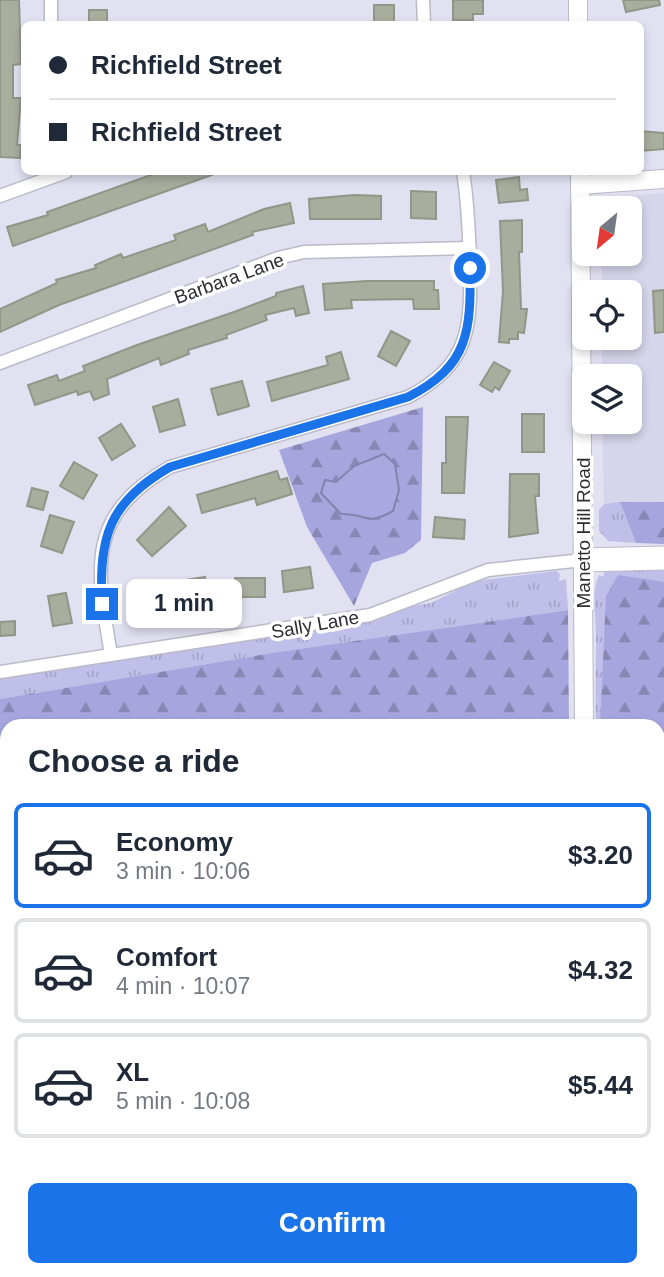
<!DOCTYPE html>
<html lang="en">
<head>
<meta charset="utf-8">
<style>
  body { margin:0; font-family:Arial,sans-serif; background:#f6f6f7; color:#1f2937; height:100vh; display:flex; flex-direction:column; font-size:26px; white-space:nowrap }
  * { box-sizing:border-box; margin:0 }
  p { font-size:23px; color:#747a83 }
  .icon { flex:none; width:38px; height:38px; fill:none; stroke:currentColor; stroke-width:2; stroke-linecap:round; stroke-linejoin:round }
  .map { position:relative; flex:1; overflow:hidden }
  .sheet { position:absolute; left:0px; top:719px; width:665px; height:558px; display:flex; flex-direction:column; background:#fff; border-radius:21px 21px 0 0; box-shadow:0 4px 10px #0003 }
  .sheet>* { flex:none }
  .hud { position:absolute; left:21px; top:21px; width:623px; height:154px; border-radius:10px; box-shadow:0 4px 10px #0003; display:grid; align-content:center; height:154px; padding:0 28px; background:#fff }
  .needle { width:46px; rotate:209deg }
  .controls { position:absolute; left:572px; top:196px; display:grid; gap:14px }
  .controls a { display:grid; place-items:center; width:70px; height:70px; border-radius:10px; background:#fff; box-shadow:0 4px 10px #0003; font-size:35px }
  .end { position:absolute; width:32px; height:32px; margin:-16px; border:9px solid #1a73e8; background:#fff; box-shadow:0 0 0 4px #fff }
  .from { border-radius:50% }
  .bubble { position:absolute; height:49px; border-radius:10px; background:#fff; box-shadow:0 4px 10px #0003; font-size:23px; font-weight:700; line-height:49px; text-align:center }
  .hud b { display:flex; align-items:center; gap:24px; height:66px; font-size:26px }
  .hud b+b { border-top:2px solid #e0e1e3 }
  .hud i { width:18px; height:18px; background:#1f2937 }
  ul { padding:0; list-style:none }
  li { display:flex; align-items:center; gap:21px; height:105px; margin:0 14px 10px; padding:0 14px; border:4px solid #e0e1e3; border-radius:10px }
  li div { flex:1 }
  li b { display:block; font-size:26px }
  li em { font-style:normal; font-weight:700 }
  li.on { border-color:#1a73e8 }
  li>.icon { width:63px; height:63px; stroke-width:1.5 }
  h2 { padding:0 28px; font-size:32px; line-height:84px }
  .button { display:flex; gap:14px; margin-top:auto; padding:14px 28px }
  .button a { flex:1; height:80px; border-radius:10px; background:#1a73e8; color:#fff; font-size:28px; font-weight:700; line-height:80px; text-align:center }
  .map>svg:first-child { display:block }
</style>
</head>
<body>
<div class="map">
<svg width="664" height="1277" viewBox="0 0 664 1277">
  <defs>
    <pattern id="grass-tufts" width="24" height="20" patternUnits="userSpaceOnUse" patternTransform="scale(1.75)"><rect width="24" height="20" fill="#c0bfe9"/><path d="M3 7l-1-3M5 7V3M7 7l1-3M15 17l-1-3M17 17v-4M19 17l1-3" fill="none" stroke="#a5a4c8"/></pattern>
    <pattern id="forest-firs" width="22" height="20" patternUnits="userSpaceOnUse" patternTransform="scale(1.75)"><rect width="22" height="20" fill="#a6a5dd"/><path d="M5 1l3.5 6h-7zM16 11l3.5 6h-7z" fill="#8887b4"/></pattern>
    <pattern id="park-dots" width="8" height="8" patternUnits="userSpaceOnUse" patternTransform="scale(1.75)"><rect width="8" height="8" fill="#c0bfe9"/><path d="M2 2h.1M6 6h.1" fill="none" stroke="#a5a4c8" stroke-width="1.8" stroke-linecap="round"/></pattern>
  </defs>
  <rect width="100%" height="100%" fill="#e1e1f1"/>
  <!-- built -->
  <path fill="#d5d5eb" d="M664 193V502L604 504 602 422H630V376H602V338H630V292H602L601 254H630V208H601V198Z"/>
  <!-- grass -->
  <g fill="url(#grass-tufts)">
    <path d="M620 502 636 543 608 541 599 531V510L604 504Z"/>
    <path d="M664 568V767L658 766V726H596C595 698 596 670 596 642 597 621 590 595 599 575L603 577 605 570Z"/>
    <path d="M556 571 560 574 559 581 566 579 568 610 278 652 0 699V669L431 603 475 581Z"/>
  </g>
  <!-- forest -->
  <g fill="url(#forest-firs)">
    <path d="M423 407 421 540 405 553 372 563 354 606 307 527 279 450Z"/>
    <path d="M620 502H664V544L636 543Z"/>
    <path d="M618 575 664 582V761H658V726H600L606 596Z"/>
    <path d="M568 610 569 726H7V776L0 778V699L278 652Z"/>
    <path d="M658 824 664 825V970L658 969Z"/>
    <path d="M7 874V1090L0 1083V875Z"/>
    <path d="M0 1242 7 1249V1270L31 1271 38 1277H0Z"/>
    <path d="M208 1271H280L279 1277H216Z"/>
    <path d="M334 1271 539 1270 541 1277H332Z"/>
  </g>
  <!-- park -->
  <path fill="url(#park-dots)" d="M658 1249H664V1277H608L607 1271 658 1270Z"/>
  <!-- water -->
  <path fill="#aaa8e1" stroke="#8483ad" stroke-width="2" d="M384 454 395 464 399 490 393 511C364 527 367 513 341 514L321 493 325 480 336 482 354 466Z"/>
  <!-- building -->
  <g fill="#a8ad9e" stroke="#929688" stroke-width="2">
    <path d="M0 0H19L21 64 13 65V98H21L17 145H21L20 158 0 157Z"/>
    <path d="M453 0H483V14H473V20H453Z"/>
    <path d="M623 0H659L660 5 626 12Z"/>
    <rect x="374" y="5" width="20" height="19"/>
    <rect x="89" y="10" width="18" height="14"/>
    <path d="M640 131 664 133V149L640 151Z"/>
    <path d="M159 172 217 173 13 246 7 227 48 215 47 212Z"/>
    <path d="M519 177 520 190 527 189 528 200 499 203 496 180Z"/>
    <path d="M411 191 436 192V219L411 218Z"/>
    <path d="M354 195 381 196V219H310L309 199Z"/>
    <path d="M290 203 294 223 252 232 253 235 59 305 0 332V309L57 283 56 280 96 268 95 265 121 254 123 258 176 240 174 235 205 224 208 232 264 209Z"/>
    <path d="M522 220V252H519L521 309H527L524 333 518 332V339H509V343L499 342 503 291 500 221Z"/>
    <path d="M367 281H434V290H438L439 309H414L413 299 351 300 352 308 325 310 323 284Z"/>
    <path d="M303 286 309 313 296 316 294 308 265 315 267 320 226 335 227 338 188 350 189 354 161 365 159 358 107 379 109 394 94 400 90 391 78 395 77 391 35 405 28 385 57 375 59 381 85 371 83 366 137 345 234 312 276 296V293Z"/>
    <path d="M664 290V332L655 333 653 291Z"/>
    <path d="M391 331 410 341 396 366 378 356Z"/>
    <path d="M341 352 349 379 272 401 267 382 328 365 326 357Z"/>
    <path d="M494 362 510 371 499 390 495 387 492 392 480 385Z"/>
    <path d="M242 381 249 406 218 415 211 389Z"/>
    <path d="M178 399 185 425 160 432 153 407Z"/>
    <rect x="522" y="414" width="22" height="38"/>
    <path d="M446 417H468L464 493H442V463H446Z"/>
    <path d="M121 424 135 446 112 460 99 438Z"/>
    <path d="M74 462 97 475 83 499 60 486Z"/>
    <path d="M277 471 280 480 287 478 292 494 257 505 255 498 202 513 197 495Z"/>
    <path d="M510 474H539V496H535L538 533 509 537Z"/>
    <path d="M32 488 48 492 43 510 27 506Z"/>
    <path d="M169 507 186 526 152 556 137 540Z"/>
    <path d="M50 515 74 522 62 553 41 546Z"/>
    <path d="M435 517 465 520 464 539 433 537Z"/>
    <path d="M310 567 313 588 284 592 282 571Z"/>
    <path d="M205 577 208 603 182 606 179 581Z"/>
    <rect x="235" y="578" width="30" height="19"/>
    <path d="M154 583 160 609 140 613 135 586Z"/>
    <path d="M66 593 72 623 53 626 48 596Z"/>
    <path d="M15 621V635L0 636V622Z"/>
  </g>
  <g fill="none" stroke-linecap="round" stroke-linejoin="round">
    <!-- street casing -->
    <g stroke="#babac9" stroke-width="15">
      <g id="street">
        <path d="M51 0V24"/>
        <path d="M423 0 424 24"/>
        <path d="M0 196 66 172"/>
        <path d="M0 363 278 258 304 252 470 248"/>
        <path d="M111 655C97 570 84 516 170 467L408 397C471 364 471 327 470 262 469 231 468 202 463 172"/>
        <path d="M0 672 370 615 488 570 583 560"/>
        <path d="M658 1232H664"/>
      </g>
    </g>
    <!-- secondary casing -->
    <g stroke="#babac9" stroke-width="20">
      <g id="secondary">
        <path d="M578 0V24"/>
        <path d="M580 172 584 726"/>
        <path d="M580 185 664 179"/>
        <path d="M587 1270 588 1277"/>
      </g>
    </g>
    <!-- highway casing -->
    <g stroke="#babac9" stroke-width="25">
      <g id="highway">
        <path d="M583 560 664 558"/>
        <path d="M658 780 664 781"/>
        <path d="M0 792 7 794"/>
        <path d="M658 800H664"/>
        <path d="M0 825 7 824"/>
        <path d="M0 845 7 844"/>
        <path d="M0 1106 7 1113"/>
        <path d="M0 1190 7 1196"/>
        <path d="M92 1270 100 1277"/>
        <path d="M161 1270 168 1277"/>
        <path d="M565 1270 567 1277"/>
        <path d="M303 1277 305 1270"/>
      </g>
    </g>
    <!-- street -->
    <use href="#street" stroke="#fff" stroke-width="12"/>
    <!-- secondary -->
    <use href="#secondary" stroke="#fff" stroke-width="18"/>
    <!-- highway -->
    <use href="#highway" stroke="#fff" stroke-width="23"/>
  </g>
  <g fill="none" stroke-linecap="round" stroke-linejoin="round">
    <!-- route -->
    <path stroke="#1a73e8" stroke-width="9" d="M102 604C99 536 109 502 170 467L408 397C469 366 471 331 470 268"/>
  </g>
  <g text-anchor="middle" stroke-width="7" stroke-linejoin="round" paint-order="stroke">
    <!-- street labels -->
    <g font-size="19" fill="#2d2d33" stroke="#fff">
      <text transform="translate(229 278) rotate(-20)" y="7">Barbara Lane</text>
      <text transform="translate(583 533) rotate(-90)" y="7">Manetto Hill Road</text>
      <text transform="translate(315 624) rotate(-10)" y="7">Sally Lane</text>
    </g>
  </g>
</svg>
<div class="controls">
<a><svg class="needle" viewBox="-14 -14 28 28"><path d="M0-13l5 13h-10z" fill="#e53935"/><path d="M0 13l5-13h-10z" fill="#747a83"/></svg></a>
<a><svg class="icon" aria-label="locate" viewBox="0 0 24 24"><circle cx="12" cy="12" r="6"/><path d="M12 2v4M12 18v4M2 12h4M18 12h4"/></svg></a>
<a><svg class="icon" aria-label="layers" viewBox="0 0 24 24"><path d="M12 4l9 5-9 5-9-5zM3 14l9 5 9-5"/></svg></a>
</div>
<i class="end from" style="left:470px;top:268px"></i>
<i class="end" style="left:102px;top:604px"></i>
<div class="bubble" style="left:126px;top:579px;width:116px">1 min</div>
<div class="hud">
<b><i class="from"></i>Richfield Street</b>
<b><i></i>Richfield Street</b>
</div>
<section class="sheet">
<h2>Choose a ride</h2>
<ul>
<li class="on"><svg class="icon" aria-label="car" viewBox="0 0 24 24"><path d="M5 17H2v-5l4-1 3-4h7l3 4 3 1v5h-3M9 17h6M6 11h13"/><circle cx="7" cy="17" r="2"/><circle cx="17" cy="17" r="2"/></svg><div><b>Economy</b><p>3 min · 10:06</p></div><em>$3.20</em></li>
<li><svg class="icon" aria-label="car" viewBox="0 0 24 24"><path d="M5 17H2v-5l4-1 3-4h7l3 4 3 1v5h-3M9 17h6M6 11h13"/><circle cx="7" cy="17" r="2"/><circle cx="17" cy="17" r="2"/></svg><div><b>Comfort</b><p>4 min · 10:07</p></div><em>$4.32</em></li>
<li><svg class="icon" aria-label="car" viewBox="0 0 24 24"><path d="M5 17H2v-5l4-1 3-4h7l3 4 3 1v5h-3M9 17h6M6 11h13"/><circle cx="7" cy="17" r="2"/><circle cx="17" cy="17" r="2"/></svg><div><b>XL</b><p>5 min · 10:08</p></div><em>$5.44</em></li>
</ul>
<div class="button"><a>Confirm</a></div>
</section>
</div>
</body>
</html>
